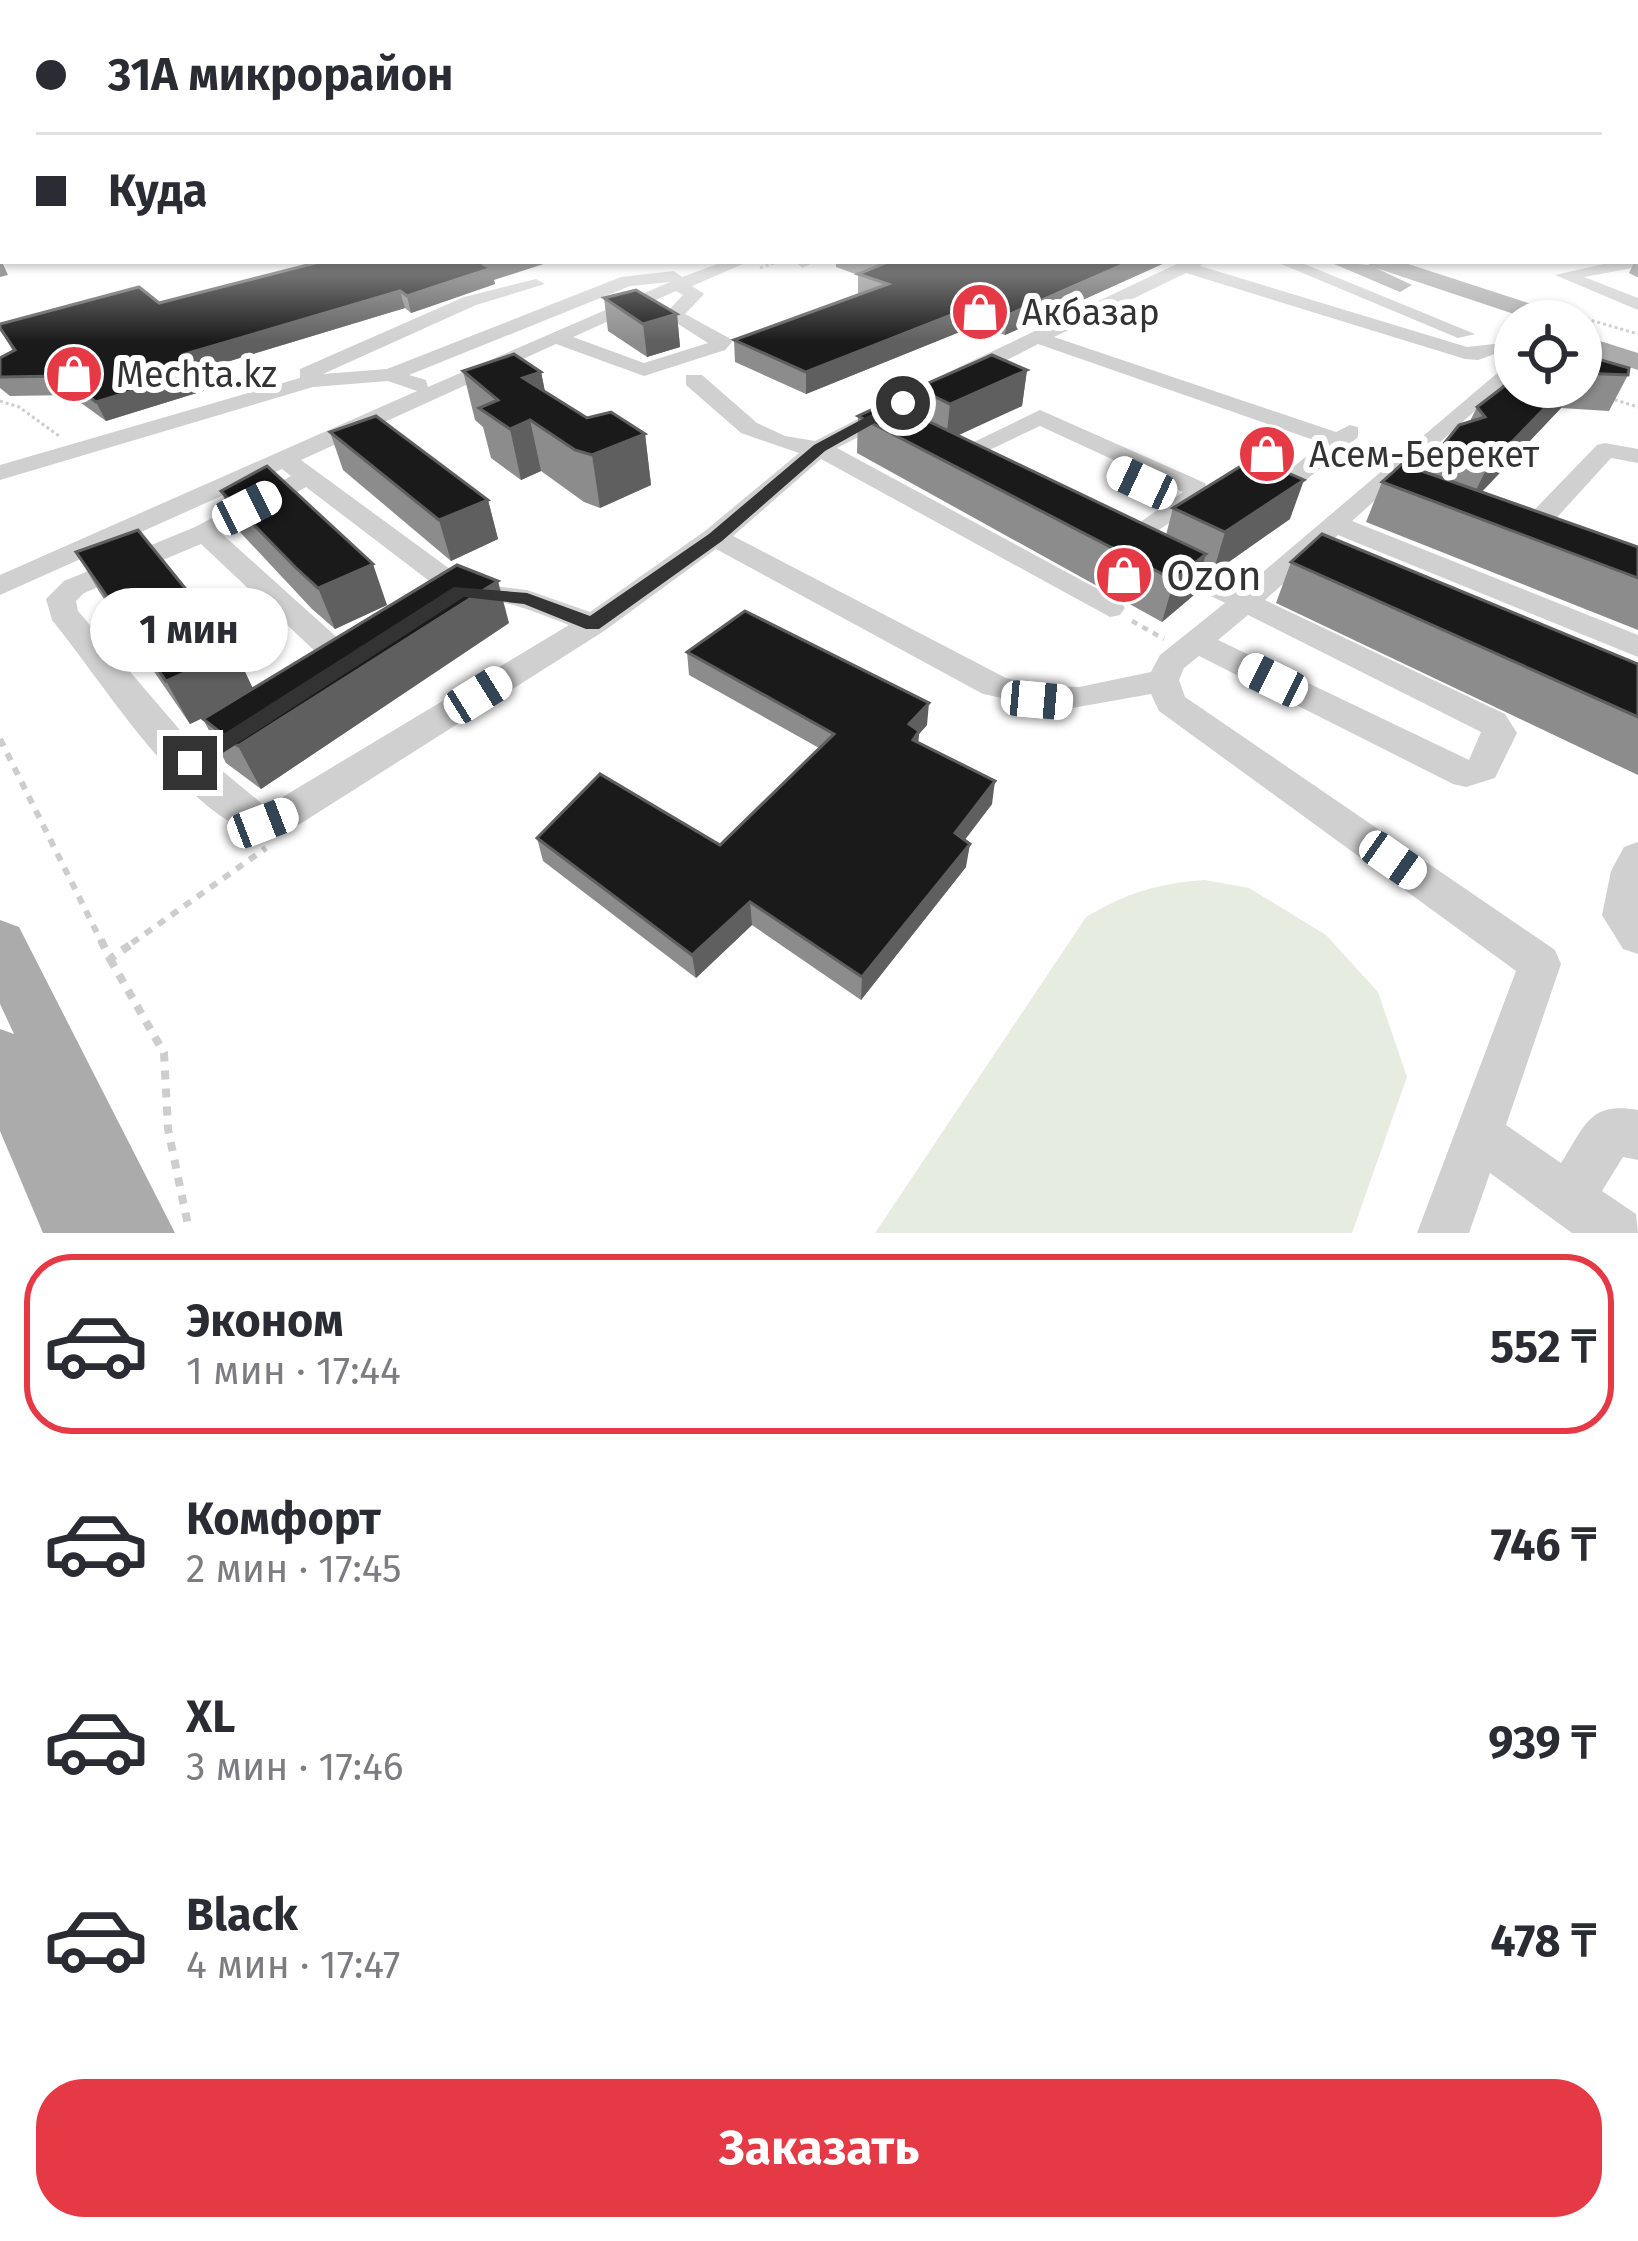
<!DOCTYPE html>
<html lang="ru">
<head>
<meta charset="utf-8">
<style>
  body { margin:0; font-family:"Fira Sans",sans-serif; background:#f7f7f7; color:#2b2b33; height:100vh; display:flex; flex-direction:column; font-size:45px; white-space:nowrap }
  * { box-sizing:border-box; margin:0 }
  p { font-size:39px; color:#7c7c81 }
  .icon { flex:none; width:66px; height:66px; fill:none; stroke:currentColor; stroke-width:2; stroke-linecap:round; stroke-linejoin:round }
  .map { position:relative; height:1233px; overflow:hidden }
  .sheet { display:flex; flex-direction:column; background:#fff; flex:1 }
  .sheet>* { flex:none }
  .top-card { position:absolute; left:0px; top:0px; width:1638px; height:264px; box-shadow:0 3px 9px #0004; display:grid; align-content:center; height:264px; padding:0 36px; background:#fff }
  .buttons { position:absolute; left:1494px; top:300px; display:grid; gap:24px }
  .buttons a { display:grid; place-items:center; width:108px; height:108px; border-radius:50%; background:#fff; box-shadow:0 3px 9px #0004; font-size:60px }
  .end { position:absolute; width:54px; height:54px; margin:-27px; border:15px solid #333; background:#fff; box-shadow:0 0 0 6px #fff }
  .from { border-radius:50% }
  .bubble { position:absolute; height:84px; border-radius:42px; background:#fff; box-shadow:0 3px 9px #0004; font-size:39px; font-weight:700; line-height:84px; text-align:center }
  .car { position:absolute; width:36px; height:72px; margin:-36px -18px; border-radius:15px; box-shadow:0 0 9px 3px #0007; background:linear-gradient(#fff 24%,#345 0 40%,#fff 0 76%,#345 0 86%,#fff 0) }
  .top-card b { display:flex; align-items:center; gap:42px; height:114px; font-size:45px }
  .top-card b+b { border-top:3px solid #e1e1e2 }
  .top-card i { width:30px; height:30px; background:#2b2b33 }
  ul { padding:21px 0 0; list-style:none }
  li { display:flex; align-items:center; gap:36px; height:180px; margin:0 24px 18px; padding:0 12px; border:6px solid transparent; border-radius:48px }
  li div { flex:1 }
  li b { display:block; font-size:45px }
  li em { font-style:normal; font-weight:700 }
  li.current { border-color:#e63946 }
  li>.icon { width:108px; height:108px; stroke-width:1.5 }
  .action { display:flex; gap:24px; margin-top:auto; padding:24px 36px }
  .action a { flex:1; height:138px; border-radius:48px; background:#e63946; color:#fff; font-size:48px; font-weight:700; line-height:138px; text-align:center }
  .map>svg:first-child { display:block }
</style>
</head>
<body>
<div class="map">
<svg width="1638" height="1233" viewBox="0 0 1638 1233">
  <rect width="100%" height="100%" fill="#fff"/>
  <!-- green -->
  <path fill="#e6ecdf" d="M1205 880 1249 888 1326 935 1378 992 1407 1077 1352 1233H875L1086 917C1126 893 1159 883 1205 880Z"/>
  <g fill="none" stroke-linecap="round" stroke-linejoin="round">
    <!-- path-far3 -->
    <g stroke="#cdcdcd" stroke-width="3" stroke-dasharray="3 3" stroke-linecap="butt">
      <path d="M760 268 779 261"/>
      <path d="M1580 317 1638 334"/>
      <path d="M1609 398 1638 407"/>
      <path d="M0 401 19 407 59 436"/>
    </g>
    <!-- path-far2 -->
    <path stroke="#cdcdcd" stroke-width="4.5" stroke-dasharray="6 6" stroke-linecap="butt" d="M1132 621 1164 639"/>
    <!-- path-far1 -->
    <g stroke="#cdcdcd" stroke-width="6" stroke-dasharray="8 8" stroke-linecap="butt">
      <path d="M0 739 102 943"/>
      <path d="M132 943 266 848"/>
    </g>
    <!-- path -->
    <g stroke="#cdcdcd" stroke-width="8" stroke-dasharray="9 9" stroke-linecap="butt">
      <path d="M101 940 110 959 137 940"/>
      <path d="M110 959 164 1053 168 1129 189 1230"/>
    </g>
    <!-- minor -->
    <g fill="#d0d0d0" fill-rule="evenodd">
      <rect x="0" y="173" width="3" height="8"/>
      <rect x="0" y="209" width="3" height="10"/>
      <path d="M0 243 3 244 0 256Z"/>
      <path d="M1635 257 1638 267 1584 277 1638 298V310L1555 275Z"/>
      <path d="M726 261H750L692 286 704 294 685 314 729 338 732 342 725 350 644 376 556 344 301 460 469 583 527 590 590 612 705 531 799 453 741 433 686 385V375H702L757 423 785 436 815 441 955 369 1183 261H1205L1200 266 1467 347 1503 343V351L1478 360 1465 359 1186 273 1054 337 1336 432 1350 425 1358 427V437L1294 490H1276L1272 485 1322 443 1038 344 837 448 1120 601 1125 608 1120 615 1110 617 821 459 733 536 1006 678 1041 686 1079 687 1151 672 1160 655 1225 603 1152 567 1148 561 1152 555H1172L1243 589 1515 358V375L1352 521 1638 635V657L1338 535 1265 600 1505 714 1517 733 1495 778 1466 787 1453 784 1199 656 1184 668 1179 680 1185 697 1555 950 1561 964 1506 1125 1561 1163C1585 1126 1589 1101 1638 1110V1160L1623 1157 1602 1191 1636 1214 1638 1233H1572L1490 1173 1469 1233H1417L1516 971 1159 711 1151 694 1061 710 983 694 716 549 604 631 300 824 263 838C180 811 106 686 52 620L46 599 64 581 195 527 291 476 282 469 0 595V575L417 391 388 381 313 387 0 480V465L300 378V369L464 297 536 279 545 284 476 305 323 374 387 369 621 277 674 271 682 277ZM670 282 428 387 426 380 409 375 630 286ZM676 291 683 295 664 315 708 343 644 363 573 337ZM306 487 441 590 434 598 439 604C452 608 454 603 466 600 498 595 539 614 569 625L266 807 197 750 78 611 76 601 84 593 201 544 336 671H358L370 660 365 653 351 650 222 534ZM1248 615 1481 732 1469 760 1218 640Z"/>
      <path d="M795 261H817L802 268Z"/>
      <path d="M1274 261H1297L1475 334 1458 338Z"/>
      <path d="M1040 410 1205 483 1209 495 1129 551 1115 543 1119 537 1183 492 1040 426 966 461 957 463 945 456Z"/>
      <path d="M1605 443 1638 449V463L1611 458 1531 546H1511L1507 540 1511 534 1597 445Z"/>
      <path d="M1638 842V954L1623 949 1602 915 1611 871 1624 847Z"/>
    </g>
    <!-- major -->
    <g fill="#ababab" fill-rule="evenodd">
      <rect x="0" y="194" width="3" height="12"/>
      <path d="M1327 261 1369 265 1366 261H1399L1568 316 1571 321H1535L1376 268 1412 285 1400 292Z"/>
      <path d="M1581 335 1638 353V370L1581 352Z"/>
      <path d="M0 920 19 927 175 1233H43L0 1131V1029L14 1034 0 1004Z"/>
    </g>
  </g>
  <!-- wall -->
  <g fill="#8c8c8c">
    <path d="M1635 169H1638V196L1635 195Z"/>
    <path d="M1635 202H1638V277H1637L1629 273 1638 255 1637 253 1635 254Z"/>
    <path d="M836 261H1169L1005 335 977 325 806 394 735 362 734 340 860 295 858 294V275L836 267Z"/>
    <path d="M494 280 495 284 429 307 411 313 405 308 207 368 216 387 106 421 70 395 10 396 0 388V358L13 351 0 329 159 303Z"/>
    <path d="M604 298 677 314 680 347 647 357 608 331Z"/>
    <path d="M1581 354 1628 375 1609 411 1561 408 1482 492 1638 547V630L1366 522 1382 482 1429 473 1438 451 1470 421 1477 407 1500 389 1504 382 1515 387H1581Z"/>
    <path d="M1027 370 1022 406 957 435 1166 535 1173 508 1290 519 1213 573 1202 567 1194 595 1162 622 857 453 858 416 915 415 917 388Z"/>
    <path d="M463 371 541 372 545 392 587 418 645 434 651 485 600 508 584 502 541 471 521 480 491 458 483 427 475 420Z"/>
    <path d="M330 432 488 500 498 539 451 561 343 470Z"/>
    <path d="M221 491 387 605 335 629 312 609 238 530Z"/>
    <path d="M76 552 253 688 509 623 261 789 226 763 203 719 215 712 190 724 100 593Z"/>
    <path d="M1291 562 1638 664V775L1276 603Z"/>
    <path d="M687 652 927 725 919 734 918 743 992 804 964 840 966 867 861 1000 752 925 696 978 543 861 537 838 720 845 819 748 689 675Z"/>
  </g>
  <!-- shaded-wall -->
  <g fill="#5f5f5f">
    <path d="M1635 222H1638V252L1635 254Z"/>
    <path d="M499 261H553L494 280 495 284 411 313 407 296Z"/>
    <path d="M1131 261H1169L1005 335 1008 315Z"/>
    <path d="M2 262 8 275 0 277V263Z"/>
    <path d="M400 291 405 308 193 372 185 354Z"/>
    <path d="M979 304 977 325 806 394V372Z"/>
    <path d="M677 314 680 347 647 357 643 324Z"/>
    <path d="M208 368 216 387 106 421 96 402Z"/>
    <path d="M1027 370 1022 406 946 441 950 404Z"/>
    <path d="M541 372 551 421 523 378Z"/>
    <path d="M1565 387H1572L1561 408 1468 506 1487 468Z"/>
    <path d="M530 420 541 471 521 480 510 429Z"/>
    <path d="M645 434 651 485 600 508 592 455Z"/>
    <path d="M1304 480 1290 519 1213 573 1225 532Z"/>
    <path d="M488 500 498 539 451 561 439 520Z"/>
    <path d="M1206 554 1194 595 1162 622 1174 580Z"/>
    <path d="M373 564 387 605 335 629 318 588Z"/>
    <path d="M498 581 509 623 261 789 238 746Z"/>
    <path d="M235 650 255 693 190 724 166 681Z"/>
    <path d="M929 703 927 725 919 734 917 754 909 724Z"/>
    <path d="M995 781 992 804 952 857 955 833Z"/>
    <path d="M970 844 966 867 861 1000 862 977Z"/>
    <path d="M750 902 752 925 696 978 692 955Z"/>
  </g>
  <!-- building -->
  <g fill="#1a1a1a" stroke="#5f5f5f" stroke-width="3">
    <rect x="1635" y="202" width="3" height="20"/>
    <path d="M323 261H499L485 265 492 268 425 290 407 296 400 291 185 354 208 368 96 402 61 376 0 377V358L15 350 0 328V324L139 287 159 303Z"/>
    <path d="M874 261H1131L1008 315 979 304 806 372 734 340 888 284 858 274 883 264Z"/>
    <path d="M636 290 677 314 643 324 604 298Z"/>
    <path d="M514 354 541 372 523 378 587 418 611 412 645 434 592 455 575 450 530 420 510 429 479 408 498 400 463 371Z"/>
    <path d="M1581 354 1629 368 1628 375 1581 373Z"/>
    <path d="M992 355 1027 370 950 404 917 388Z"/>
    <path d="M1515 372V387H1565L1487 468 1438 451 1459 425 1485 417 1477 407 1507 384 1504 382Z"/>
    <path d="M888 402 1206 554 1174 580 858 416Z"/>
    <path d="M376 416 488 500 439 520 330 432Z"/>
    <path d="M1254 458 1304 480 1225 532 1173 508Z"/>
    <path d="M1402 464 1638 547V578L1382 482Z"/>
    <path d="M267 466 373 564 318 588 295 567 221 491Z"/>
    <path d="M138 530 235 650 166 681 76 552Z"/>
    <path d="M1322 534 1638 664V717L1291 562Z"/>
    <path d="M457 565 498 581 238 746 203 719Z"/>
    <path d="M745 611 929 703 909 724 919 731 913 740 995 781 955 833 970 844 862 977 750 902 692 955 537 838 600 774 720 845 834 734 687 652Z"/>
  </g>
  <!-- sky -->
  <linearGradient id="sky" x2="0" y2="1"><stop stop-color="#9ec6ea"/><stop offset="0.49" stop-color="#fff"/><stop offset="1" stop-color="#fff" stop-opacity="0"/></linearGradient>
  <rect width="1638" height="342" fill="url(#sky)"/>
  <!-- route -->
  <path fill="#333" d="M898 400 910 403 825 451 722 541 599 629H586L524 604 464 597 198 769H182L178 763 454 587 527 593 590 616 709 534 814 445Z"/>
  <!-- icons -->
  <defs>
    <g id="shop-disc" transform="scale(3)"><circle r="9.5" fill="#e63946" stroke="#fff"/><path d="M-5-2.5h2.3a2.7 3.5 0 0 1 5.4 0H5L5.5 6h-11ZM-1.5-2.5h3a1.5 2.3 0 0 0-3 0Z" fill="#fff"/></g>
  </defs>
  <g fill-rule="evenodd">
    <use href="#shop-disc" x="980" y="312"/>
    <use href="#shop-disc" x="74" y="374"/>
    <use href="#shop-disc" x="1267" y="454"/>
    <use href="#shop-disc" x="1124" y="575"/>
  </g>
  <g text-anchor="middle" stroke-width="12" stroke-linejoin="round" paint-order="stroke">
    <!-- far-poi labels -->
    <g font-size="36" fill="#333" stroke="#fff" text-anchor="start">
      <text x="1022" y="325">Акбазар</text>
      <text x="116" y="387">Mechta.kz</text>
      <text x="1309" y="467">Асем-Берекет</text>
    </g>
    <!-- poi labels -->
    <g font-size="42" fill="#333" stroke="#fff" text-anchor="start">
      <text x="1166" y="590">Ozon</text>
    </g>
  </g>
</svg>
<div class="buttons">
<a><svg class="icon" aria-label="locate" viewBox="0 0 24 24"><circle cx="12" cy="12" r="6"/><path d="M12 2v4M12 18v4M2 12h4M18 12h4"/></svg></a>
</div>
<i class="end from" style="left:903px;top:403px"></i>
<i class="end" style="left:190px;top:763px"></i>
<div class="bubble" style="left:90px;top:588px;width:198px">1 мин</div>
<i class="car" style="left:1142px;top:483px;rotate:295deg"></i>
<i class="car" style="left:247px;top:508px;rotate:63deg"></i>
<i class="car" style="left:1273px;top:680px;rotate:296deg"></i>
<i class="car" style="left:478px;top:695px;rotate:58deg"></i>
<i class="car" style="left:1037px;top:700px;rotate:95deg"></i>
<i class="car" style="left:263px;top:823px;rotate:69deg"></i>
<i class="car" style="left:1393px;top:860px;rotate:125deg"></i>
<div class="top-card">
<b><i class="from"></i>31А микрорайон</b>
<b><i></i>Куда</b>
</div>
</div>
<section class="sheet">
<ul>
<li class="current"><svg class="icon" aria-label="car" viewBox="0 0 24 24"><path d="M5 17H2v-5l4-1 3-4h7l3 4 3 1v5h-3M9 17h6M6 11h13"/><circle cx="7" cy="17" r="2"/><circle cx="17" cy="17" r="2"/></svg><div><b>Эконом</b><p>1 мин · 17:44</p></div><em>552 ₸</em></li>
<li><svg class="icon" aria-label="car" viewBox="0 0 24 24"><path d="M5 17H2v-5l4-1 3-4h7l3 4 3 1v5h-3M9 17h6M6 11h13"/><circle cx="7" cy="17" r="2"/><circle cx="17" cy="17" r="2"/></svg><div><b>Комфорт</b><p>2 мин · 17:45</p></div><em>746 ₸</em></li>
<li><svg class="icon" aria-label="car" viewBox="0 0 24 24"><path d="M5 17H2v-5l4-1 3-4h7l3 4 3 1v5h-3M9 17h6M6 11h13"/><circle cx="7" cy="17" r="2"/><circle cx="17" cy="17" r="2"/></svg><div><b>XL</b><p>3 мин · 17:46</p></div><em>939 ₸</em></li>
<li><svg class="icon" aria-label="car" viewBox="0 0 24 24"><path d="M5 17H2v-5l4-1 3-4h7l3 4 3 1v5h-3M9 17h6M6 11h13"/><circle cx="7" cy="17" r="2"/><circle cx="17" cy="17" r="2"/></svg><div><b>Black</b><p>4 мин · 17:47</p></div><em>478 ₸</em></li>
</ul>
<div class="action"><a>Заказать</a></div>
</section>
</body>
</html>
